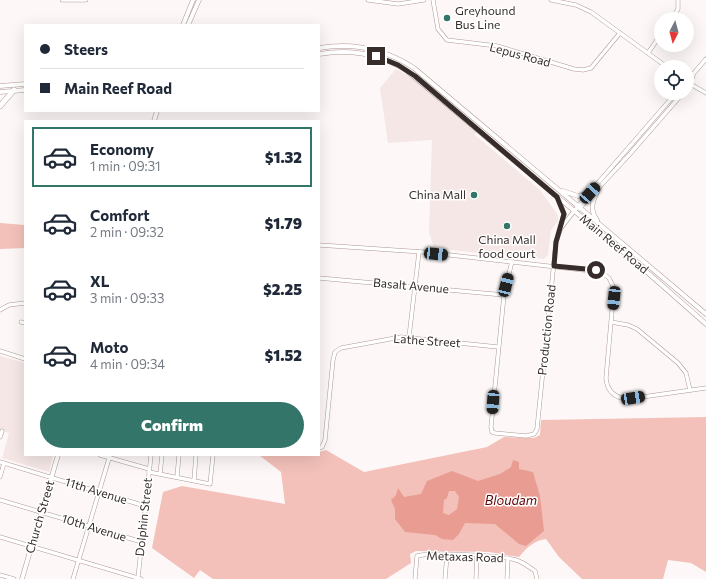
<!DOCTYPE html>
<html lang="en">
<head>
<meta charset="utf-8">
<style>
  body { margin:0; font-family:Commissioner,sans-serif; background:#f6f6f7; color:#1f2937; height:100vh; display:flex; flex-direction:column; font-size:15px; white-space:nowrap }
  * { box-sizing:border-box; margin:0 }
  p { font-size:13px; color:#747a83 }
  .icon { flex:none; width:22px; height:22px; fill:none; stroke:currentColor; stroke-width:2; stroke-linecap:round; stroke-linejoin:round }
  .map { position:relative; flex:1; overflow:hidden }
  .panel { position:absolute; left:24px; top:120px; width:296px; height:336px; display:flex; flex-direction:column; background:#fff; border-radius:0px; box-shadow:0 4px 16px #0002 }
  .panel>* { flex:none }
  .hud { position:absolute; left:24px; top:24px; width:296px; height:88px; border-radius:0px; box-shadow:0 4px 16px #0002; display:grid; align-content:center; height:88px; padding:0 16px; background:#fff }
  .needle { width:26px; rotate:186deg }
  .controls { position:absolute; left:654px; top:12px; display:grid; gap:8px }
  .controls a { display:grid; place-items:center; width:40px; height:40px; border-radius:50%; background:#fff; box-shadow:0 4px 16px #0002; font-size:20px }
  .end { position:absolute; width:18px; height:18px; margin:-9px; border:5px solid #362d2b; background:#fff; box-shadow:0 0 0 2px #fff }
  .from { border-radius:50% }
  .car { position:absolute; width:12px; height:24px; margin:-12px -6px; border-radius:5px; box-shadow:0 0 3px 1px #0007; background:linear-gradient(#222 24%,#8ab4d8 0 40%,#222 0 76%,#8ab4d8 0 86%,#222 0) }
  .hud b { display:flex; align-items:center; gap:14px; height:38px; font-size:15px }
  .hud b+b { border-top:1px solid #e0e1e3 }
  .hud i { width:10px; height:10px; background:#1f2937 }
  ul { padding:7px 0 0; list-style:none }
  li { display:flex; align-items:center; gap:12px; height:60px; margin:0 8px 6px; padding:0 8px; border:2px solid transparent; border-radius:0px }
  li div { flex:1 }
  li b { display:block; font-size:15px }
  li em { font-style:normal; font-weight:800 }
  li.active { border-color:#337669 }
  li>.icon { width:36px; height:36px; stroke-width:1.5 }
  .action { display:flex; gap:8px; margin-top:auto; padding:8px 16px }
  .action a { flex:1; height:46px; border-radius:24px; background:#337669; color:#fff; font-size:16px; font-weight:800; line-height:46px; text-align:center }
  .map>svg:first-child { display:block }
</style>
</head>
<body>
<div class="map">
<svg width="706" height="579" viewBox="0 0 706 579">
  <rect width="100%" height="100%" fill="#fdf8f7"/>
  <!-- built -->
  <g fill="#f4e7e5">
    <path d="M396 69 412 78 453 113 476 132 475 135 540 190 558 215V221L551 230 548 255 544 259 493 254 492 253 489 254 434 248 429 232 432 140 388 143 380 88Z"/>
    <path d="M0 356 25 363V455H53L49 472 2 458 9 433 0 430Z"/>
  </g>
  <!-- green -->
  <g fill="#f3c1ba">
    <path d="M0 223 25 225V248L0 249Z"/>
    <path d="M706 417V572L691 563 668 560 663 579H582L559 557 546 539C535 540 526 548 519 557L489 552 416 551 410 554 411 563 386 579H213L200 570 194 578 152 548 163 492 182 486 285 504 281 472 259 455H319V452L326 450 364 472 487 447 504 437 534 438 540 435 541 420Z"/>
  </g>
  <!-- water -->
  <path fill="#e99d92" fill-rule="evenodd" d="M513 460 519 462V469L533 472 540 496 544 531 526 546 519 544 495 524 465 523 459 534 453 540 442 539 435 535 405 532 395 519V509L391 500 396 495 398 488 404 497 421 494 427 481 452 471 478 481 500 474 511 467ZM449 491H455L459 497 457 509 449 515 443 513 444 500 447 498Z"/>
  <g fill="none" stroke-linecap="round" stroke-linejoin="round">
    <!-- minor casing -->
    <g stroke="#af9996" stroke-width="4.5">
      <g id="minor">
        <path d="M62 0H86"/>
        <path d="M368 0 398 4 424 0"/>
        <path d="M433 0 438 29 447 40 497 46 574 69 583 70 591 68 620 33"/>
        <path d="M551 0 576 5 591 12 667 67"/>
        <path d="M672 19 678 9V0"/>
        <path d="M648 53 661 34"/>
        <path d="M687 81 706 59"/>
        <path d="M687 82 706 93"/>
        <path d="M687 88 693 76"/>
        <path d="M579 209 629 155 683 93"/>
        <path d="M319 245 423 252 601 272 609 278 614 288 606 378C607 391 615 398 628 399L706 388"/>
        <path d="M512 261 504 295 491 427 492 432 495 433 526 436 534 434 537 429 556 242 561 228 578 206 676 93"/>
        <path d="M319 278 504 295"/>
        <path d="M0 310 9 305 25 303"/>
        <path d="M21 322 25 323"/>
        <path d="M611 322 628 325 637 329 678 363 686 373 690 390"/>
        <path d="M409 337 419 252"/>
        <path d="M0 351 25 359"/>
        <path d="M0 437 2 431"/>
        <path d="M319 448 322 447 325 440 333 360 335 352 341 348 401 337 498 347"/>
        <path d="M100 455 149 469"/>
        <path d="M0 462 145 506"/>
        <path d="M149 472 210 484 213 455"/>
        <path d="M160 474 162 455"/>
        <path d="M0 477 4 463"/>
        <path d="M177 477 179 455"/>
        <path d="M194 480 196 455"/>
        <path d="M0 500 142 542"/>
        <path d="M0 537 141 579"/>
        <path d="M0 575 14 579"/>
        <path d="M138 578 151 455"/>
        <path d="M73 579 110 455"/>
        <path d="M415 579 417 556C434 552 499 555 516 560 523 562 529 567 535 571L537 579"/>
        <path d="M445 579 447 555"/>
        <path d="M476 579 477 555"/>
        <path d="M507 579 508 558"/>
      </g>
    </g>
    <!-- major casing -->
    <g stroke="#af9996" stroke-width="5">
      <g id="major">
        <path d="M183 25 193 0"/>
        <path d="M188 25 199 0"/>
        <path d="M319 48C354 42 385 49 414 68L706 314"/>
        <path d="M319 54C350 49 381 54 407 71L639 265 706 324"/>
        <path d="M0 86 25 84"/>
        <path d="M0 92 25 90"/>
        <path d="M154 121 157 111"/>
        <path d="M563 191 578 196 590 193"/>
        <path d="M559 200 564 214 561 228"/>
        <path d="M597 220C588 208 594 198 600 186"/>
        <path d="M22 579 58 455"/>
      </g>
    </g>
    <!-- highway casing -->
    <g stroke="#af9996" stroke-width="6">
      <path id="highway" d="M0 106 14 90"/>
    </g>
    <!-- minor -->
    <use href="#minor" stroke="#fff" stroke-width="3.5"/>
    <!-- major -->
    <use href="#major" stroke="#fff" stroke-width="4"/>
    <!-- highway -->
    <use href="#highway" stroke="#fff" stroke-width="5"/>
  </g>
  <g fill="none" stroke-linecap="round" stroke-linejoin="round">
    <!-- route -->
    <path stroke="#362d2b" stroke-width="5" d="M376 56 398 65 415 76 557 197 564 214 556 242 554 266 596 270"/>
  </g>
  <!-- markers -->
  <g fill="#337669" stroke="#fff" stroke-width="1.5">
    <circle cx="447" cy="18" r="4"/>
    <circle cx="474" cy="195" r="4"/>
    <circle cx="507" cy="226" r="4"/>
  </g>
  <g text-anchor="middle" stroke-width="3" stroke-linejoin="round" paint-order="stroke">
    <!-- poi labels -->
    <g font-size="12" fill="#362d2b" stroke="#fff" text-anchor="start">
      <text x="455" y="15">Greyhound<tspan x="455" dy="14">Bus Line</tspan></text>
      <text x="466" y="199" text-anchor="end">China Mall</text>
      <text x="507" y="244" text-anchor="middle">China Mall<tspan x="507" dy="14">food court</tspan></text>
    </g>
    <!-- street labels -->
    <g font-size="12" fill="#362d2b" stroke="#fff">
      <text transform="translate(520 55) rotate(15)" y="4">Lepus Road</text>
      <text transform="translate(614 244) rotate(40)" y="4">Main Reef Road</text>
      <text transform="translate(411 286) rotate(5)" y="4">Basalt Avenue</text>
      <text transform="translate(547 330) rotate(-84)" y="4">Production Road</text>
      <text transform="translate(427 341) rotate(4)" y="4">Lathe Street</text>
      <text transform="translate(96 491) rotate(17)" y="4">11th Avenue</text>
      <text transform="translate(40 517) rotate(-74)" y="4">Church Street</text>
      <text transform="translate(144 517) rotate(-84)" y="4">Dolphin Street</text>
      <text transform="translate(94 528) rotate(17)" y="4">10th Avenue</text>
      <text transform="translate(465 557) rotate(2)" y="4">Metaxas Road</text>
    </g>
    <!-- water labels -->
    <g font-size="13" font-style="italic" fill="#600404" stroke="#fff">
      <text x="511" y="505">Bloudam</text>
    </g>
  </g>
</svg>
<div class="controls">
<a><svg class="needle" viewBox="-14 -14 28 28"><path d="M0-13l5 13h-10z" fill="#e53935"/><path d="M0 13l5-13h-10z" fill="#747a83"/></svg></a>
<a><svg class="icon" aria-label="locate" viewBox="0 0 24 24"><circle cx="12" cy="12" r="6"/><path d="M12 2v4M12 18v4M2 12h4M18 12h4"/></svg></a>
</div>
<i class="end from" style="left:596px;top:270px"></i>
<i class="end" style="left:376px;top:56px"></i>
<i class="car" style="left:590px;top:193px;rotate:42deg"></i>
<i class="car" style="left:436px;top:254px;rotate:96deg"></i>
<i class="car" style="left:506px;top:285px;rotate:14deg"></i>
<i class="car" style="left:614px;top:298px;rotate:186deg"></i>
<i class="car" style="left:633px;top:398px;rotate:81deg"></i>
<i class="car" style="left:493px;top:402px;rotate:184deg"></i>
<div class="hud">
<b><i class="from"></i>Steers</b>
<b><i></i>Main Reef Road</b>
</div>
<section class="panel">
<ul>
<li class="active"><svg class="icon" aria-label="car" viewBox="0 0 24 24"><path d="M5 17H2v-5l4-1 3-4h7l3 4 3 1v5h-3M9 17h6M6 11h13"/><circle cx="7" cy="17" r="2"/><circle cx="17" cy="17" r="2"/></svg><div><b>Economy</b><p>1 min · 09:31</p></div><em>$1.32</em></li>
<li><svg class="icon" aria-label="car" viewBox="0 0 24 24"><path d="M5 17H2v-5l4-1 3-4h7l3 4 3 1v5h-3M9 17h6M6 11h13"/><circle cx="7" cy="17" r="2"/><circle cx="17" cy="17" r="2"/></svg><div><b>Comfort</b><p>2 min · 09:32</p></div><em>$1.79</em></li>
<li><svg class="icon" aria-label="car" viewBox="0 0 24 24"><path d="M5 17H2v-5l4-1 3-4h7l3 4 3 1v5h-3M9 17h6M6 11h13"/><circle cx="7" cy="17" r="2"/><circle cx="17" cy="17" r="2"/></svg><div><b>XL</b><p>3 min · 09:33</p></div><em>$2.25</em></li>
<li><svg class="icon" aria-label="car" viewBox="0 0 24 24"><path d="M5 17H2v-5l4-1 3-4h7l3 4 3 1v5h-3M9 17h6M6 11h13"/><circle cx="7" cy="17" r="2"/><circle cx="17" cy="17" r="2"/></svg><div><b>Moto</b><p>4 min · 09:34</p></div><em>$1.52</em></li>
</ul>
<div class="action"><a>Confirm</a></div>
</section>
</div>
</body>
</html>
